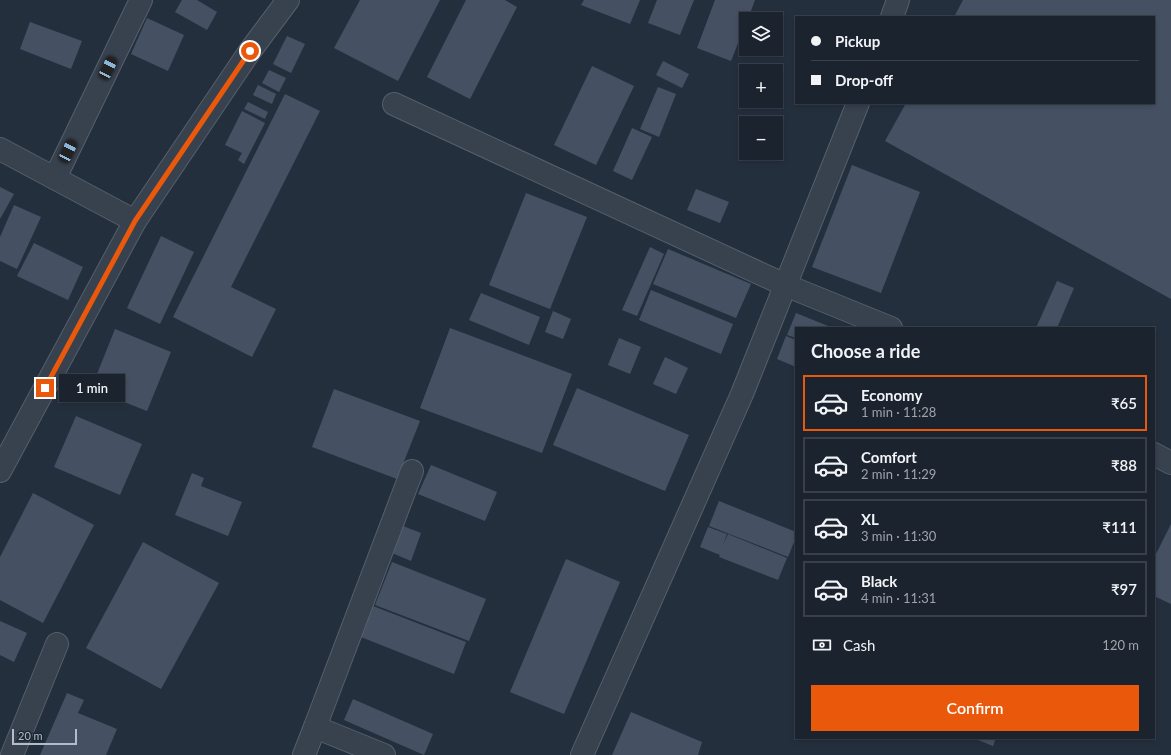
<!DOCTYPE html>
<html lang="en">
<head>
<meta charset="utf-8">
<style>
  body { margin:0; font-family:Lato,sans-serif; background:#282f3a; color:#f1f3f6; height:100vh; display:flex; flex-direction:column; font-size:15px; white-space:nowrap }
  * { box-sizing:border-box; margin:0 }
  p { font-size:13px; color:#a0a4aa }
  .icon { flex:none; width:22px; height:22px; fill:none; stroke:currentColor; stroke-width:2; stroke-linecap:round; stroke-linejoin:round }
  .map { position:relative; flex:1; overflow:hidden }
  .drawer { position:absolute; left:795px; top:327px; width:360px; height:412px; display:flex; flex-direction:column; background:#1b232e; border-radius:0px; box-shadow:0 2px 6px #0003,0 0 0 1px #39404a }
  .drawer>* { flex:none }
  .banner { position:absolute; left:795px; top:16px; width:360px; height:88px; border-radius:0px; box-shadow:0 2px 6px #0003,0 0 0 1px #39404a; display:grid; align-content:center; height:88px; padding:0 16px; background:#1b232e }
  .fabs { position:absolute; left:739px; top:12px; display:grid; gap:8px }
  .fabs a { display:grid; place-items:center; width:44px; height:44px; border-radius:0px; background:#1b232e; box-shadow:0 2px 6px #0003,0 0 0 1px #39404a; font-size:20px }
  .scale { position:absolute; left:12px; bottom:10px; width:65px; box-sizing:border-box; padding-left:4px; border:2px solid #b4bcc9; border-top:0; font-size:11px; line-height:14px; white-space:nowrap; color:#b4bcc9; -webkit-text-stroke:3px #1d2633; paint-order:stroke }
  .end { position:absolute; width:18px; height:18px; margin:-9px; border:5px solid #ea580c; background:#fff; box-shadow:0 0 0 2px #fff }
  .from { border-radius:50% }
  .bubble { position:absolute; height:28px; border-radius:0px; background:#1b232e; box-shadow:0 2px 6px #0003,0 0 0 1px #39404a; font-size:13px; font-weight:600; line-height:28px; text-align:center }
  .car { position:absolute; width:12px; height:24px; margin:-12px -6px; border-radius:5px; box-shadow:0 0 3px 1px #0007; background:linear-gradient(#222 24%,#8ab4d8 0 40%,#222 0 76%,#8ab4d8 0 86%,#222 0) }
  .banner b { display:flex; align-items:center; gap:14px; height:38px; font-size:15px }
  .banner b+b { border-top:1px solid #39404a }
  .banner i { width:10px; height:10px; background:#f1f3f6 }
  ul { padding:0; list-style:none }
  li { display:flex; align-items:center; gap:12px; height:56px; margin:0 8px 6px; padding:0 8px; border:2px solid #39404a; border-radius:0px }
  li div { flex:1 }
  li b { display:block; font-size:15px }
  li em { font-style:normal; font-weight:600 }
  li.selected { border-color:#ea580c }
  li>.icon { width:36px; height:36px; stroke-width:1.5 }
  h2 { padding:0 16px; font-size:18px; line-height:48px }
  .pay { display:flex; align-items:center; gap:10px; height:44px; padding:0 16px; font-size:15px }
  .pay p { margin-inline-start:auto }
  .cta { display:flex; gap:8px; margin-top:auto; padding:8px 16px }
  .cta a { flex:1; height:46px; border-radius:0px; background:#ea580c; color:#fff; font-size:16px; font-weight:600; line-height:46px; text-align:center }
  .map>svg:first-child { display:block }
</style>
</head>
<body>
<div class="map">
<svg width="1171" height="755" viewBox="0 0 1171 755">
  <rect width="100%" height="100%" fill="#242f3e"/>
  <!-- building -->
  <g fill="#455162">
    <path d="M182 0H197L217 12 207 30 175 12Z"/>
    <path d="M360 0H440L398 81 334 48Z"/>
    <path d="M466 0H505L517 7 470 99 427 77Z"/>
    <path d="M584 0H640L630 24 581 5Z"/>
    <path d="M657 0H694L680 35 648 23Z"/>
    <path d="M715 0H755L748 19H746V23L731 61 697 48Z"/>
    <path d="M963 0H1171V299L885 141 906 103H1154V17H954Z"/>
    <path d="M147 18 184 35 168 71 131 54Z"/>
    <path d="M30 22 82 41 71 69 20 49Z"/>
    <path d="M287 36 305 44 291 73 273 64Z"/>
    <path d="M663 61 689 74 682 88 656 75Z"/>
    <path d="M592 66 634 86 596 165 554 145Z"/>
    <path d="M269 70 286 78 279 92 262 83Z"/>
    <path d="M258 85 276 94 272 104 253 95Z"/>
    <path d="M658 87 676 94 659 137 640 129Z"/>
    <path d="M285 94 320 111 231 287 276 309 252 357 173 317Z"/>
    <path d="M248 102 268 112 265 119 244 109Z"/>
    <path d="M242 111 265 123 244 164 238 160 242 153 225 145Z"/>
    <path d="M632 128 652 137 632 180 613 171Z"/>
    <path d="M852 165 920 192 881 293 812 267Z"/>
    <path d="M0 187 14 194 0 219Z"/>
    <path d="M696 189 729 202 720 223 687 210Z"/>
    <path d="M526 193 587 217 550 309 489 285Z"/>
    <path d="M14 205 41 217 17 269 0 261V237Z"/>
    <path d="M161 236 194 252 160 324 127 308Z"/>
    <path d="M34 243 83 267 68 300 17 276Z"/>
    <path d="M650 247 664 254 637 316 622 310Z"/>
    <path d="M668 249 751 284 736 318 653 284Z"/>
    <path d="M1057 281 1074 288 1057 328H1036Z"/>
    <path d="M651 290 733 324 721 354 639 320Z"/>
    <path d="M481 293 540 317 529 345 469 320Z"/>
    <path d="M553 311 571 319 563 339 545 332Z"/>
    <path d="M796 313 833 328H796V338L787 335Z"/>
    <path d="M450 328 572 374 542 453 420 408Z"/>
    <path d="M115 329 171 352 147 411 91 389Z"/>
    <path d="M786 336 796 340V367L777 359Z"/>
    <path d="M619 338 641 347 630 374 608 365Z"/>
    <path d="M665 357 688 368 676 394 653 384Z"/>
    <path d="M577 388 689 435 665 491 553 445Z"/>
    <path d="M334 389 420 421 397 479 312 447Z"/>
    <path d="M76 416 142 444 120 495 54 467Z"/>
    <path d="M431 465 497 492 485 521 418 494Z"/>
    <path d="M192 473 204 478 201 486 242 502 228 536 175 515Z"/>
    <path d="M33 493 94 525 43 623 0 600V557Z"/>
    <path d="M719 501 796 532V537L788 557 709 526Z"/>
    <path d="M1171 524V604L1154 596V558Z"/>
    <path d="M403 526 421 533 411 561 392 553Z"/>
    <path d="M708 527 727 534 723 545 728 534 787 558 778 580 719 557 720 555 700 547Z"/>
    <path d="M143 542 219 583 161 689 86 648Z"/>
    <path d="M566 559 620 582 564 714 510 692Z"/>
    <path d="M392 562 486 599 469 641 375 605Z"/>
    <path d="M373 606 466 642 454 674 361 637Z"/>
    <path d="M0 621 27 633 14 662 0 655Z"/>
    <path d="M67 693 84 700 78 713 117 729 106 755H40Z"/>
    <path d="M353 699 433 734 424 755 344 720Z"/>
    <path d="M631 712 702 742 698 755H612Z"/>
    <path d="M973 738H996L993 746Z"/>
  </g>
  <g fill="none" stroke-linecap="round" stroke-linejoin="round">
    <!-- minor casing -->
    <g stroke="#565f6c" stroke-width="24">
      <g id="minor">
        <path d="M892 17 898 0"/>
        <path d="M394 104 785 285 891 328"/>
        <path d="M0 149 135 221"/>
        <path d="M55 178 141 0"/>
        <path d="M1154 454 1171 463"/>
        <path d="M0 471 135 221 250 51 288 0"/>
        <path d="M315 727 412 471"/>
        <path d="M12 755 57 644"/>
        <path d="M304 755 315 727 384 755"/>
        <path d="M582 755 742 394 858 103"/>
      </g>
    </g>
    <!-- minor -->
    <use href="#minor" stroke="#38414e" stroke-width="22"/>
  </g>
  <g fill="none" stroke-linecap="round" stroke-linejoin="round">
    <!-- route -->
    <path stroke="#ea580c" stroke-width="5" d="M45 388 135 221 250 51"/>
  </g>
</svg>
<div class="fabs">
<a><svg class="icon" aria-label="layers" viewBox="0 0 24 24"><path d="M12 4l9 5-9 5-9-5zM3 14l9 5 9-5"/></svg></a>
<a>+</a>
<a>−</a>
</div>
<div class="scale">20 m</div>
<i class="end from" style="left:250px;top:51px"></i>
<i class="end" style="left:45px;top:388px"></i>
<div class="bubble" style="left:59px;top:374px;width:66px">1 min</div>
<i class="car" style="left:108px;top:68px;rotate:26deg"></i>
<i class="car" style="left:68px;top:151px;rotate:26deg"></i>
<div class="banner">
<b><i class="from"></i>Pickup</b>
<b><i></i>Drop-off</b>
</div>
<section class="drawer">
<h2>Choose a ride</h2>
<ul>
<li class="selected"><svg class="icon" aria-label="car" viewBox="0 0 24 24"><path d="M5 17H2v-5l4-1 3-4h7l3 4 3 1v5h-3M9 17h6M6 11h13"/><circle cx="7" cy="17" r="2"/><circle cx="17" cy="17" r="2"/></svg><div><b>Economy</b><p>1 min · 11:28</p></div><em>₹65</em></li>
<li><svg class="icon" aria-label="car" viewBox="0 0 24 24"><path d="M5 17H2v-5l4-1 3-4h7l3 4 3 1v5h-3M9 17h6M6 11h13"/><circle cx="7" cy="17" r="2"/><circle cx="17" cy="17" r="2"/></svg><div><b>Comfort</b><p>2 min · 11:29</p></div><em>₹88</em></li>
<li><svg class="icon" aria-label="car" viewBox="0 0 24 24"><path d="M5 17H2v-5l4-1 3-4h7l3 4 3 1v5h-3M9 17h6M6 11h13"/><circle cx="7" cy="17" r="2"/><circle cx="17" cy="17" r="2"/></svg><div><b>XL</b><p>3 min · 11:30</p></div><em>₹111</em></li>
<li><svg class="icon" aria-label="car" viewBox="0 0 24 24"><path d="M5 17H2v-5l4-1 3-4h7l3 4 3 1v5h-3M9 17h6M6 11h13"/><circle cx="7" cy="17" r="2"/><circle cx="17" cy="17" r="2"/></svg><div><b>Black</b><p>4 min · 11:31</p></div><em>₹97</em></li>
</ul>
<div class="pay"><svg class="icon" aria-label="cash" viewBox="0 0 24 24"><path d="M3 7h18v10H3z"/><circle cx="12" cy="12" r="2"/></svg>Cash<p>120 m</p></div>
<div class="cta"><a>Confirm</a></div>
</section>
</div>
</body>
</html>
